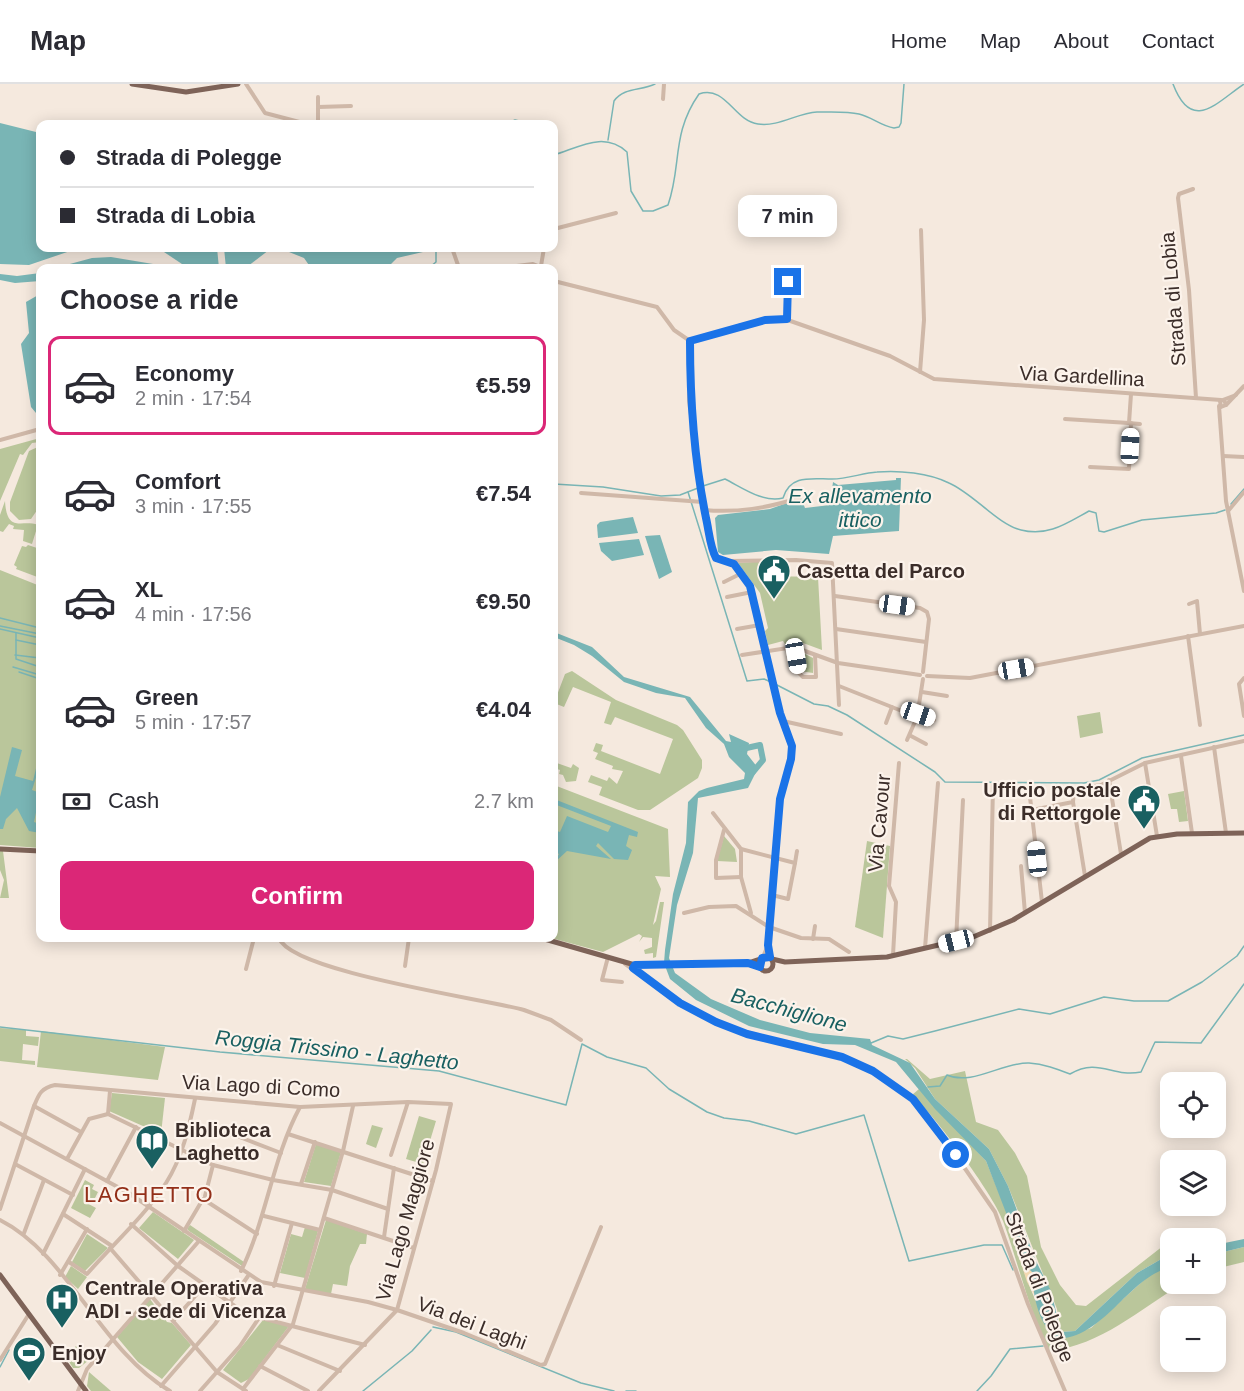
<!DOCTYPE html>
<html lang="en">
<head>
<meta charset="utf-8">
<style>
  body { margin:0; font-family:Helvetica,sans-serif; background:#f7f7f7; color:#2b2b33; height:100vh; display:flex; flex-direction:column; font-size:22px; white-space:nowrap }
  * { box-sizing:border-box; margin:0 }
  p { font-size:20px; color:#7c7c81 }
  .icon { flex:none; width:33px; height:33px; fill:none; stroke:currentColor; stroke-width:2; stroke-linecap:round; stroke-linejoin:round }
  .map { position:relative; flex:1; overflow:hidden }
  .side { position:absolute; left:36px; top:180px; width:522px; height:678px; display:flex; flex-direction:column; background:#fff; border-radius:12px; box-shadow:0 3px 15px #0003 }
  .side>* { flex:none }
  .hud { position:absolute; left:36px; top:36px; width:522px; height:132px; border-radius:12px; box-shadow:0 3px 15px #0003; display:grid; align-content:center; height:132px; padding:0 24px; background:#fff }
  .fabs { position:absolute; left:1160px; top:988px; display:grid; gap:12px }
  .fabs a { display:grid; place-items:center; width:66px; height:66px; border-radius:12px; background:#fff; box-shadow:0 3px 15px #0003; font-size:30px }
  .end { position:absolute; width:27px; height:27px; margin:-14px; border:8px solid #1a73e8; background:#fff; box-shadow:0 0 0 3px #fff }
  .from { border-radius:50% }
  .bubble { position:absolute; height:42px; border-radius:12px; background:#fff; box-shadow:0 3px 15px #0003; font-size:20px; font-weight:700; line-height:42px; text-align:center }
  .car { position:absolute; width:18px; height:36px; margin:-18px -9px; border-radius:8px; box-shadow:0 0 4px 2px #0007; background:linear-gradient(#fff 24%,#345 0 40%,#fff 0 76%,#345 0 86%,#fff 0) }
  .hud b { display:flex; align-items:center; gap:21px; height:57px; font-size:22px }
  .hud b+b { border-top:2px solid #e1e1e2 }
  .hud i { width:15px; height:15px; background:#2b2b33 }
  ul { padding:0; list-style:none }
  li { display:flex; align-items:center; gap:18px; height:99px; margin:0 12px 9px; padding:0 12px; border:3px solid transparent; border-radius:12px }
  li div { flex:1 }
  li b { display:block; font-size:22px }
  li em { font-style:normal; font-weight:700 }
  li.selected { border-color:#db2777 }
  li>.icon { width:54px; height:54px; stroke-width:1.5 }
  h2 { padding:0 24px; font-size:27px; line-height:72px }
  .pay { display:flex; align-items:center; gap:15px; height:66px; padding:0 24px; font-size:22px }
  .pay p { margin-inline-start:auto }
  .button { display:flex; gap:12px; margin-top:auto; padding:12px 24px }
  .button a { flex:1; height:69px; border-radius:12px; background:#db2777; color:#fff; font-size:24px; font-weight:700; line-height:69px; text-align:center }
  header { display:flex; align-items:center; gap:36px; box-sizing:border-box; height:84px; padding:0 30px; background:#fff; border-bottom:2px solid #e1e1e2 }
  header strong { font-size:28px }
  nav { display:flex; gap:33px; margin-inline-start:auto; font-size:21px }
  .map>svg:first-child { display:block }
</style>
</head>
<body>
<header>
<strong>Map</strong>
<nav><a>Home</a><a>Map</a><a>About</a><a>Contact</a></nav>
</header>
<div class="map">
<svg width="1244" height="1307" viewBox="0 0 1244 1307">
  <rect width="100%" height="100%" fill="#f5e9de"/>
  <!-- green -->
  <g fill="#bac69b">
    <path d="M40 354V358L32 359 23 371 20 370 0 417V365Z"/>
    <path d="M40 362V422L31 435 19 436 10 427V418L29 367Z"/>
    <path d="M5 417C7 450 22 435 38 441L40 434 32 460 23 457 24 446 13 445 14 442 9 440 3 448 0 447V431Z"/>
    <path d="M28 461 40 465V494L16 485 17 483 14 481 22 462 26 463Z"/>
    <path d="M768 477V492L818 493 822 566 803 559 785 560 783 557 768 561 765 547 768 544 760 509 738 479Z"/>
    <path d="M0 486 40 502V764L0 761Z"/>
    <path d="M799 567 813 574V589L800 587Z"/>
    <path d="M572 587 616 616 677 641 683 646 702 676V684L698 694 650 726H638L599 711 602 703 588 698 591 691 607 697 609 693 617 700 623 687 612 685 613 682 595 675 598 669 593 667 596 659 603 661 601 667 660 690 673 655 615 633 611 641 604 639 611 618 573 603 564 623 554 619 565 590Z"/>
    <path d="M1100 628 1103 649 1080 654 1077 632Z"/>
    <path d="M554 678 571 684 573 680 579 684 576 697 566 698 563 691 559 690 560 686 554 684Z"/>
    <path d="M554 701 668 745 670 793 655 792 661 805 653 841 656 837 660 818H664L656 873 653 874V869L645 870 644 866 652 863V854L643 853 639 858 642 852 639 850 603 868 551 854H554Z"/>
    <path d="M1184 707 1188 737 1179 738 1177 725H1171L1168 710Z"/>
    <path d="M724 752 735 765 737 778 717 777Z"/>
    <path d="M867 757 890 762 883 854 855 843Z"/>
    <path d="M0 767H3L9 814H0L4 796 0 786Z"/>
    <path d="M0 944 26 946V952L39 953 38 962 23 960 22 976 35 977V981L0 977Z"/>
    <path d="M41 947 165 963 158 996 37 983Z"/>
    <path d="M905 975H907L930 995 965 987 976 1038 998 1046 1015 1069 1027 1092 1041 1163 1060 1201 1076 1221 1086 1222 1163 1162 1170 1161V1170L1137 1189 1075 1247 1061 1248 1057 1225 1008 1102 989 1065 935 1015 915 984Z"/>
    <path d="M919 1005 986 1077 1012 1141 1010 1144C1022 1184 1034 1221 1057 1255L1091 1244 1154 1187 1170 1183V1200H1182C1139 1226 1101 1261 1050 1267 1028 1226 1019 1180 1003 1137 992 1108 935 1032 912 1011Z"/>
    <path d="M112 1009 165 1014 161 1050 109 1027Z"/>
    <path d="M419 1032 436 1037 423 1080 406 1075Z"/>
    <path d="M372 1041 383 1044 376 1064 366 1060Z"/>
    <path d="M316 1060 341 1068 331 1102 304 1098Z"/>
    <path d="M85 1096 94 1101 92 1105 98 1108 93 1118 87 1115 85 1118 96 1124 90 1134 71 1124Z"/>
    <path d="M153 1128 194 1156 178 1175 139 1144Z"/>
    <path d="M326 1136 367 1150 366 1160H360L350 1182 347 1202 333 1200 331 1210 305 1205Z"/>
    <path d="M190 1141 244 1178 242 1182 189 1147 187 1145Z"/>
    <path d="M305 1143 318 1147 305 1194 280 1189 291 1150 302 1153Z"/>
    <path d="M87 1150 108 1164 85 1187 72 1178Z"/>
    <path d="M1244 1163V1178L1215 1185V1170Z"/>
    <path d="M71 1182 87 1193 78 1205 65 1193Z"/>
    <path d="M150 1215 167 1238 172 1239 191 1261 162 1295 138 1278 117 1253Z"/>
    <path d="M263 1236 289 1242 249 1295 241 1299 223 1286Z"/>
    <path d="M76 1262 89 1276 79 1284H73L66 1273Z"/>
    <path d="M89 1288 111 1307H91L87 1302Z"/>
  </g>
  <!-- sand -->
  <path fill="#f3d9b1" d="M1012 1141 1027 1183 1033 1188 1034 1210 1027 1198 1010 1144Z"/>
  <!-- water -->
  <g fill="#79b5b5">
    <path d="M0 39 40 49V164H79L29 181 0 180Z"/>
    <path d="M147 164H217L219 184H188L161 166Z"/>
    <path d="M224 164H421L423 168 397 174 387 184H311L304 174 279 164 269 166 248 182 226 184Z"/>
    <path d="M111 173 159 181 163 184 118 181 55 184 92 174Z"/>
    <path d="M40 189V197L15 199 0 196V190L17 192Z"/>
    <path d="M40 210V328L36 329 31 323 21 260 29 249 26 218Z"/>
    <path d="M896 394H901L899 447 833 452 829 470 776 466 723 471 718 468 715 434 718 431 770 425 801 414 805 424 830 421 833 398 838 401 896 396Z"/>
    <path d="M633 433 638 449 598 454 597 441 600 438Z"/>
    <path d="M660 451 672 488 659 495 645 452Z"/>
    <path d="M639 455 644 471 612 477 601 467 599 459Z"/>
    <path d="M554 548 592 563 624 593 690 613 726 657 731 658 729 650 749 659 747 670 758 684 748 704 698 714 693 769 677 821 669 874 675 889 711 915 760 936 810 949 870 955 872 961 910 979 935 1015 989 1065 1008 1102 1035 1175 1051 1207 1061 1248 1075 1247 1137 1189 1170 1170V1183C1126 1196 1105 1253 1057 1255 1039 1241 1032 1211 1033 1189L1027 1183 986 1077 935 1025 896 978 855 961 823 960 749 942 696 916 670 895 664 879 665 866 673 810 686 759 688 718 699 707 707 704 744 695 745 689 729 673 724 660 706 644 685 614 656 609 624 598 592 572 574 561 554 553Z"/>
    <path d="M12 663 22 666 15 692 33 697 37 680 40 681 32 706 40 709 34 738 40 740V749L29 747 17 724 6 735 3 745H0V713Z"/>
    <path d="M554 715 638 748 637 753 629 751 626 762 632 766 628 776 614 775 598 759 596 762 611 775 567 767 554 779 559 770 554 767V746L560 748 567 732 608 748 611 742 554 720Z"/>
    <path d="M1244 1155V1163L1215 1170V1161Z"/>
  </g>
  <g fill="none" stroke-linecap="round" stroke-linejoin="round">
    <!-- stream -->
    <g stroke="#79b5b5" stroke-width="1.5">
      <path d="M1173 0C1192 50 1217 18 1244 0"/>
      <path d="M506 40 515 36 532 40"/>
      <path d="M608 56 614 17C624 3 641 7 655 0"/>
      <path d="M554 71C580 63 604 47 627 68L631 107 643 127H653L668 121C682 81 671 50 699 10 726 1 734 37 758 40 779 43 797 29 817 28 831 28 847 27 859 30 872 33 881 42 894 44L899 43 901 39 904 0"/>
      <path d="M267 184 281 181 285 184"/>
      <path d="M407 184 430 183 436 178V164"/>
      <path d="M554 400 603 403 661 412 680 411 698 404"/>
      <path d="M703 402 725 395C743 404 763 419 783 414 790 390 812 395 832 395 848 395 862 389 877 388 899 386 929 389 949 399 974 410 997 440 1021 446 1048 453 1067 439 1089 427L1096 429 1099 447 1104 448 1142 436 1216 429 1225 426"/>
      <path d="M688 408 747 597 764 595 771 598"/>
      <path d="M1231 420 1244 405"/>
      <path d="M0 534 40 544"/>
      <path d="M0 542 40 550"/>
      <path d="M0 545 40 554"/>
      <path d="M16 549V575L40 583"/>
      <path d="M16 556 40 561"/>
      <path d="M15 571 40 574"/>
      <path d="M13 583 40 591"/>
      <path d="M19 588 40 595"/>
      <path d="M775 600 814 620 828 622 847 631 935 688 945 698 1084 699 1099 696 1142 674 1244 651"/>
      <path d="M0 943 220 968 439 987 566 1021 582 960 584 961 607 973 646 984 669 1005 707 1028 724 1034 749 1037 796 1050 864 1031 909 1177 984 1161H1002L1013 1186"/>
      <path d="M871 959 888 952 903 955 935 947 1019 925 1050 930 1104 913 1134 917H1168L1202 898 1237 872 1244 862"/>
      <path d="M928 1003 940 1002 947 991C972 1002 1003 978 1029 979 1044 980 1057 985 1070 990 1099 973 1112 994 1141 988L1155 958 1201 959 1244 900"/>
      <path d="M433 1243 456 1248 581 1299 614 1307"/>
      <path d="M1051 1260 1061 1258 1062 1254"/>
      <path d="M0 1283 9 1266"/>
      <path d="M363 1307 412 1267 431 1246"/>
      <path d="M626 1307H636"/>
      <path d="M977 1307 991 1292 1010 1265 1043 1262"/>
    </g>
    <!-- river -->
    <path stroke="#79b5b5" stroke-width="6" d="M742 665 760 661 763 676 753 688"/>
    <!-- minor -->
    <g stroke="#cfb8a8" stroke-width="4">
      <path d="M246 0 265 29 307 40"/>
      <path d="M663 15 664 0"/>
      <path d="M318 23 351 22"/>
      <path d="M318 40V13"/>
      <path d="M1193 105 1179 110 1178 114 1189 206 1196 314"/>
      <path d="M554 145 616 129"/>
      <path d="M452 164 459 184"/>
      <path d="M541 182 544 164"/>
      <path d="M500 184 533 180 543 184"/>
      <path d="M554 197 657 223 674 246 690 257 765 236 782 234 890 272 934 295 1221 316"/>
      <path d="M787 235V183"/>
      <path d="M920 288 924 236 921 146"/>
      <path d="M1131 310 1129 339 1140 340"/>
      <path d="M1224 316 1226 321 1221 323 1220 317 1236 311"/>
      <path d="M1226 321 1244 302"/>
      <path d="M1219 322 1226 417 1244 507"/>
      <path d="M1065 335 1129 339"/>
      <path d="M0 356 40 345"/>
      <path d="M1223 372 1244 373"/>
      <path d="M1090 383 1129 385 1131 339"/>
      <path d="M581 409 703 418 689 317 690 257"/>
      <path d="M703 418 715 473 732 478 750 502 780 629 792 662 791 675 780 715 768 861 763 873"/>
      <path d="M704 426C738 429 767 424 799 414"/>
      <path d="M1228 427 1244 408"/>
      <path d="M730 477 796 476 832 479 839 621"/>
      <path d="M724 498 742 489"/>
      <path d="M835 512 920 524 927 528 929 535 923 588"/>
      <path d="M727 513 752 508"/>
      <path d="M1189 520 1197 517 1200 550"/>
      <path d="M737 545 760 541"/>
      <path d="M836 545 926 558"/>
      <path d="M1188 552 1200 641"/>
      <path d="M795 563 799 589 803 593H816L815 571"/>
      <path d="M742 571 794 563 838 579 920 591"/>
      <path d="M927 592 970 594 1244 542"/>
      <path d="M1244 594 1239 600 1244 632"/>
      <path d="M839 602 917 633"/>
      <path d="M922 608 947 612"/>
      <path d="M918 630 934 636"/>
      <path d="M783 637 841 650"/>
      <path d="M886 639 892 623"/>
      <path d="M911 652 926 660"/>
      <path d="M907 656 917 633 923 595"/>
      <path d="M1214 663 1226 749"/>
      <path d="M1181 672 1192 749"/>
      <path d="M1145 679 1157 752"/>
      <path d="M1109 696 1121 770"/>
      <path d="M1030 713 1042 818"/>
      <path d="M1073 718 1085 792"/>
      <path d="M1032 726 1073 718 1074 705 1101 701 1145 679 1244 657"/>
      <path d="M713 729 741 765 795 779 788 815 772 811"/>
      <path d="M724 746 716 776V794L741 793"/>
      <path d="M741 765V793L751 829"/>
      <path d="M795 779 797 767"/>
      <path d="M1021 782 1025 829"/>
      <path d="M684 829 709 823 736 822 769 843 801 854 829 855 849 868"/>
      <path d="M990 847 993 701"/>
      <path d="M275 854H304"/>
      <path d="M279 854C291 888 485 915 524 926L551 936 581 956"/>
      <path d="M813 855 815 842"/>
      <path d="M956 857 963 716"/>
      <path d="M925 864 938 699"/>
      <path d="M893 871 896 818 889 802 899 679"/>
      <path d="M608 873 602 896 622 898"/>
      <path d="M625 880 679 919 716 938 747 949 855 977 913 1015 948 1060 995 1128 1028 1220 1065 1307"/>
      <path d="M405 882 409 854"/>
      <path d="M246 885 254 854"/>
      <path d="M34 1022 81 1048"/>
      <path d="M108 1030 110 1007"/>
      <path d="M0 1039 127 1108 261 1198 368 1218 397 1226 464 1249 541 1281 545 1280 601 1143"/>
      <path d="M189 1043 237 1052 281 1069"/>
      <path d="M288 1050 433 1097"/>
      <path d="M391 1071 408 1018"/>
      <path d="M67 1075 89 1035 108 1030 213 1081 273 1096 332 1106 388 1125"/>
      <path d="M15 1080 73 1111"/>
      <path d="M107 1097 136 1043"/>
      <path d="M301 1100 315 1058"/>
      <path d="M205 1112 213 1081"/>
      <path d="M0 1125 34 1022C39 1010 41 1004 55 1001L300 1023 408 1018 451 1020 436 1086 397 1226 319 1307"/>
      <path d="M63 1130 112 1162"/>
      <path d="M264 1132 320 1146"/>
      <path d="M324 1134 414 1164"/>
      <path d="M0 1136C68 1170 101 1267 170 1307"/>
      <path d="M131 1140 178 1182 246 1230 365 1261"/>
      <path d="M184 1147 203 1115 257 1150"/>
      <path d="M24 1149 44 1096"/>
      <path d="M384 1153 394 1084"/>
      <path d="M110 1164 217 1288 246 1307"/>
      <path d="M43 1170 85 1085"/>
      <path d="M69 1178 87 1190C113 1160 145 1132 166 1099 182 1074 189 1044 195 1015"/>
      <path d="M241 1187C267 1134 272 1075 300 1023"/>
      <path d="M60 1191 87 1145"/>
      <path d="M274 1202 292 1139"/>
      <path d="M173 1237 205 1201"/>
      <path d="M277 1261 340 1287"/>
      <path d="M0 1276 29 1230"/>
      <path d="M260 1282 308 1307"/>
      <path d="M161 1302 215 1240 248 1192"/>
      <path d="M243 1305 293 1240 343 1067 353 1022"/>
      <path d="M78 1307 87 1285 199 1157"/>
      <path d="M200 1307 240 1262 259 1234"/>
    </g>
    <!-- major -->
    <g stroke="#7e6358" stroke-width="5">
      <path d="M132 0 186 8 238 0"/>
      <path d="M0 765 40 767"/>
      <path d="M541 854 635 881 748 879 760 875"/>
      <circle cx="766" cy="880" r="7"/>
      <path d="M772 875 785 878 887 873 973 853 1013 836 1150 754 1177 750 1244 749"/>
      <path d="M0 1191 86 1307"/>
    </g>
  </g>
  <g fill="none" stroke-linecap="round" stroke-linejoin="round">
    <!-- route -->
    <path stroke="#1a73e8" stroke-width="8" d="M788 198 787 235 765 236 690 257C690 317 694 375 706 434 709 447 710 463 716 474L734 480 750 502 780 629 792 662 791 675 780 715 768 861 770 873 762 874 760 883 748 879 635 881 633 884 680 919 716 938 747 950 842 973 873 987 913 1015 956 1071"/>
  </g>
  <!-- icons -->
  <defs>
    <g id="civic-pin" transform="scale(1.725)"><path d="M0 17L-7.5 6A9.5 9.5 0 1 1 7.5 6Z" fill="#196061" stroke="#fcf3eb"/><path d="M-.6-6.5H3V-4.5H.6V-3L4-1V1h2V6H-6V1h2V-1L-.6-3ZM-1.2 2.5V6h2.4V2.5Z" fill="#fff"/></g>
    <g id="library-pin" transform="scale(1.725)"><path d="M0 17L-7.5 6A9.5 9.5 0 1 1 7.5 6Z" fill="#196061" stroke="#fcf3eb"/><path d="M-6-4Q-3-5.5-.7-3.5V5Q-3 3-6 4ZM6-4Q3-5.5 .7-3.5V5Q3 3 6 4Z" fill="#fff"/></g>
    <g id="hospital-pin" transform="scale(1.725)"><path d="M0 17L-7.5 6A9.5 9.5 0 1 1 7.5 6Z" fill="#196061" stroke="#fcf3eb"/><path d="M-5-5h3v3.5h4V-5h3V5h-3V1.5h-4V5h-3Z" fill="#fff"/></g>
    <g id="stadium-pin" transform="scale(1.725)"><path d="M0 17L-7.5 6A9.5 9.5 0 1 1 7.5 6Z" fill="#196061" stroke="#fcf3eb"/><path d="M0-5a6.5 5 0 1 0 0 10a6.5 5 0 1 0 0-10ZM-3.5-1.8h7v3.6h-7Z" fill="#fff"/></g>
  </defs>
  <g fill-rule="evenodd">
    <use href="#civic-pin" x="774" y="487"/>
    <use href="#civic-pin" x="1144" y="717"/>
    <use href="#library-pin" x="152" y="1057"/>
    <use href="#hospital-pin" x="62" y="1216"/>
    <use href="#stadium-pin" x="29" y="1269"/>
  </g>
  <g text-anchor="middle" stroke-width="4.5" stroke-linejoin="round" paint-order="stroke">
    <!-- street labels -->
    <g font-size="20" fill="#3b2d29" stroke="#fcf3eb">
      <text transform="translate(1173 215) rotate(-95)" y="7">Strada di Lobia</text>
      <text transform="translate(1082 292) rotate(3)" y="7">Via Gardellina</text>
      <text transform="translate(879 739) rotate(-85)" y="7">Via Cavour</text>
      <text transform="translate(261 1002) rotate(3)" y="7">Via Lago di Como</text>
      <text transform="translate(405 1136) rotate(-74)" y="7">Via Lago Maggiore</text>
      <text transform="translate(1040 1203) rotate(69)" y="7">Strada di Polegge</text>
      <text transform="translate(472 1239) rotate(21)" y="7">Via dei Laghi</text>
    </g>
    <!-- poi labels -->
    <g font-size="20" font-weight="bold" fill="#3b2d29" stroke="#fcf3eb" text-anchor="start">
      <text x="797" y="494">Casetta del Parco</text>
      <text x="1121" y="713" text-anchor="end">Ufficio postale<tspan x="1121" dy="23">di Rettorgole</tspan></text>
      <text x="175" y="1053">Biblioteca<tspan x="175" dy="23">Laghetto</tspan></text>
      <text x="85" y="1211">Centrale Operativa<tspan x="85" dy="23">ADI - sede di Vicenza</tspan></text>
      <text x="52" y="1276">Enjoy</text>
    </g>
    <!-- water labels -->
    <g font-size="21" font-style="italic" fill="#196061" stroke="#fcf3eb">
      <text x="860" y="419">Ex allevamento<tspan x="860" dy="24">ittico</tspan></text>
      <text transform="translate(789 926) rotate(15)" y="7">Bacchiglione</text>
      <text transform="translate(337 966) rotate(6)" y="7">Roggia Trissino - Laghetto</text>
    </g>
    <!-- quarter labels -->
    <g font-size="22" letter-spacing="1.5" fill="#932f19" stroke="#fcf3eb">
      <text x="149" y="1118">LAGHETTO</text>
    </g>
  </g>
</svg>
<div class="fabs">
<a><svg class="icon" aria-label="locate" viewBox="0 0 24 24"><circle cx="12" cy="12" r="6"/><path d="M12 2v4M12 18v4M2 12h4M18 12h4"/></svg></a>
<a><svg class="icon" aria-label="layers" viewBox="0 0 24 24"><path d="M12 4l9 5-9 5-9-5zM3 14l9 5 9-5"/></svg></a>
<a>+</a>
<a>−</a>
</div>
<i class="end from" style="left:956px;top:1071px"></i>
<i class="end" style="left:788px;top:198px"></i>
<div class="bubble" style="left:738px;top:111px;width:99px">7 min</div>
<i class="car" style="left:1130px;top:362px;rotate:3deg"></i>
<i class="car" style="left:897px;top:521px;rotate:98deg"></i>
<i class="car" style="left:796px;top:572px;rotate:170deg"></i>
<i class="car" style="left:1016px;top:585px;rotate:80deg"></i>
<i class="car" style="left:918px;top:630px;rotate:109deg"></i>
<i class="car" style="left:1037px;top:775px;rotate:354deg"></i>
<i class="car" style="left:956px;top:857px;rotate:256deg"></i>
<div class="hud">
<b><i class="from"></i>Strada di Polegge</b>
<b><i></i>Strada di Lobia</b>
</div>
<section class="side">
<h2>Choose a ride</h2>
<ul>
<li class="selected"><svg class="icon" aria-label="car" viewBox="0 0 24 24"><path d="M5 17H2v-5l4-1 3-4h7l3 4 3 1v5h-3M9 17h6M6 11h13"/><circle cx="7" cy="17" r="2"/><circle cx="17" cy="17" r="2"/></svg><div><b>Economy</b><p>2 min · 17:54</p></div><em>€5.59</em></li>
<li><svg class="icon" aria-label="car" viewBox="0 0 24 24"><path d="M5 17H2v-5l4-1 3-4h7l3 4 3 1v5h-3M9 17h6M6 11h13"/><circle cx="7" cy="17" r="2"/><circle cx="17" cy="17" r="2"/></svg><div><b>Comfort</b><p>3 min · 17:55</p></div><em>€7.54</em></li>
<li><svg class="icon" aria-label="car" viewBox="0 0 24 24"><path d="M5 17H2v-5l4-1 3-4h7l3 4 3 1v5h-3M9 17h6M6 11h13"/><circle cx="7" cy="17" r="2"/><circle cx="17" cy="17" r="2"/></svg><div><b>XL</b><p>4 min · 17:56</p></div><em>€9.50</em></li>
<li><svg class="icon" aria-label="car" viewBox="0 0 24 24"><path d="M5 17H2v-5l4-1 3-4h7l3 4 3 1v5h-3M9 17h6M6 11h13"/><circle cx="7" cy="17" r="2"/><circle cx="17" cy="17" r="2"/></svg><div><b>Green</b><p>5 min · 17:57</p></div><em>€4.04</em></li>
</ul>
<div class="pay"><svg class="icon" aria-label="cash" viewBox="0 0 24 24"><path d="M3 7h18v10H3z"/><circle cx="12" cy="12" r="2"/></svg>Cash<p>2.7 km</p></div>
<div class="button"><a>Confirm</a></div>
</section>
</div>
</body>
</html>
